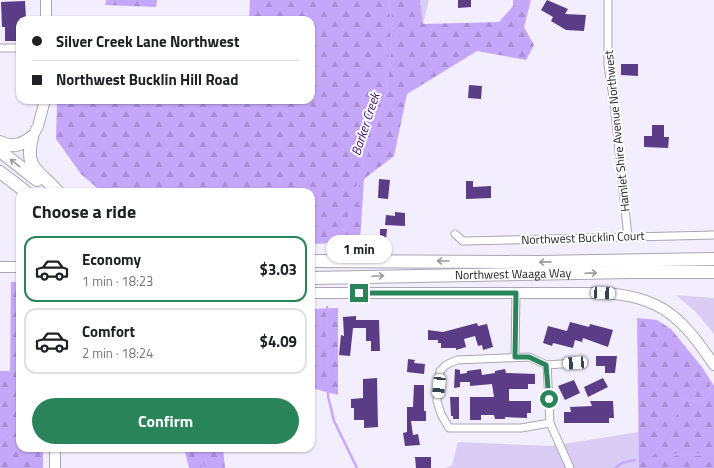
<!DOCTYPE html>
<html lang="en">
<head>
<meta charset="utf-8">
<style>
  body { margin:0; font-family:"Titillium Web",sans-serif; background:#f6f6f6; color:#202124; height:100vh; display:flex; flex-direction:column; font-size:15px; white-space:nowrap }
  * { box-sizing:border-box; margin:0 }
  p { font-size:13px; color:#757577 }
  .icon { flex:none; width:22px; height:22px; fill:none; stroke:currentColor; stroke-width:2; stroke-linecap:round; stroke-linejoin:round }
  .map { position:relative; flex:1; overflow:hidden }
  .side { position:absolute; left:16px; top:188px; width:299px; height:264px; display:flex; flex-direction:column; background:#fff; border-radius:12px; box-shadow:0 1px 3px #0004 }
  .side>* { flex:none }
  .guide { position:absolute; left:16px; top:16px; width:299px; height:88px; border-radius:12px; box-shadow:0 1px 3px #0004; display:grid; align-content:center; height:88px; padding:0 16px; background:#fff }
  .end { position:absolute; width:18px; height:18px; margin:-9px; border:5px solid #298459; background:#fff; box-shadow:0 0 0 2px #fff }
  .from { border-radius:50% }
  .bubble { position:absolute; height:28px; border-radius:14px; background:#fff; box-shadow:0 1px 3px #0004; font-size:13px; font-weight:700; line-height:28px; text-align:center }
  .car { position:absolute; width:12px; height:24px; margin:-12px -6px; border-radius:5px; box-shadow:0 0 3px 1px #0007; background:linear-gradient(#fff 24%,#345 0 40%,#fff 0 76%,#345 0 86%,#fff 0) }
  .guide b { display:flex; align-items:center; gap:14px; height:38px; font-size:15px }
  .guide b+b { border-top:1px solid #e0e0e0 }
  .guide i { width:10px; height:10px; background:#202124 }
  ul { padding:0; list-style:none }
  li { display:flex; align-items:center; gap:12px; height:66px; margin:0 8px 6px; padding:0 8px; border:2px solid #e0e0e0; border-radius:12px }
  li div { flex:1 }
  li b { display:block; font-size:15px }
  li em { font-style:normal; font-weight:700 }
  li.active { border-color:#298459 }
  li>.icon { width:36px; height:36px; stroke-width:1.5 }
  h2 { padding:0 16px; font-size:18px; line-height:48px }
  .action { display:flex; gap:8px; margin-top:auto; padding:8px 16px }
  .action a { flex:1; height:46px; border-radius:24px; background:#298459; color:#fff; font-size:16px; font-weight:700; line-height:46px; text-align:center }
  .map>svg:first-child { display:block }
</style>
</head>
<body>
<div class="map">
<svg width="714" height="468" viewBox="0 0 714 468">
  <defs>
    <pattern id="forest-firs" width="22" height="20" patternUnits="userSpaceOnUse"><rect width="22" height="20" fill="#c5a7fa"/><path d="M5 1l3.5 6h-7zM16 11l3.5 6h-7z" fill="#a98fd6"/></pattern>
  </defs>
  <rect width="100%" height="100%" fill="#f2eefd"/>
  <!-- green -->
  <g fill="#d9ccf5">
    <path d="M420 0H429L423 24Z"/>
    <path d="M676 295 714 298V334L696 312Z"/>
    <path d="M639 432V468H446L452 465 458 442 551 446Z"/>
  </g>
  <!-- forest -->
  <g fill="url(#forest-firs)">
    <path d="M106 0H157L156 7 105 5Z"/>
    <path d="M250 0H420L423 24 499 22 513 6V0H531L524 27 534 45 526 60 477 51 407 94 394 156 364 179 360 242 311 244V192H102L81 174 56 139 57 100H311V20H249Z"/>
    <path d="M11 282H20V448H43V468H0V371H10Z"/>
    <path d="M338 308V395L311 388V309Z"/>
    <path d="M637 318 657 320 671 329 702 367 714 386V468H639Z"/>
    <path d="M184 448H223L225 468H189Z"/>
  </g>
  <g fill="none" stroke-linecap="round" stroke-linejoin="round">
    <!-- stream -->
    <g stroke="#c6a9fc" stroke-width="2.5">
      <path d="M335 249 342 241 356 195 359 177 386 95 392 29 389 0"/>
      <path d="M327 307 328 396 334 421 357 468"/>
      <path d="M0 439 6 433 20 432"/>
      <path d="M196 448 204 468"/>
      <path d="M198 454 202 448"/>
      <path d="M647 461 657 449 684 399C693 403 701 401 710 395L711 383"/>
      <path d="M648 461 679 454 714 455"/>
      <path d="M615 468 622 463 635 460"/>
    </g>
  </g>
  <!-- building -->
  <g fill="#5a3d86">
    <path d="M458 0H471V7L458 8Z"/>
    <path d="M547 0 568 9 565 14 586 15 584 31 566 30 551 21 553 17 541 10Z"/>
    <path d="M25 1 26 18H20V41H5V27H2L1 2Z"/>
    <path d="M621 64H638V76L621 75Z"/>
    <path d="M469 85 482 86 481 99 468 98Z"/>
    <path d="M652 125H664V137H669L668 148 644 147V136H652Z"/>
    <path d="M379 179 390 180 388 199 378 198Z"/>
    <path d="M466 181H473V187L491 186V198L466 199Z"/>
    <path d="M395 212 405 213V226L385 225 386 215 395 216Z"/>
    <path d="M380 229H387L386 240H380Z"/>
    <path d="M356 316V320H379L380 351H371V341H366V328H353L350 356 339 355 341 335 344 336 343 317Z"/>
    <path d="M570 322 589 327 590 324 613 330 608 347 583 338 582 342 575 340 573 348 553 343 552 346 543 343 548 326 567 331Z"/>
    <path d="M477 323 478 326 487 324 493 347 483 350 482 345 478 346 475 336 464 339 466 347 456 350V348H441V343H438V340H428V330L443 332Z"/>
    <path d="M596 356H617L615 373H605V366H596Z"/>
    <path d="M408 359 415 360 414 363 425 364 424 374 407 372Z"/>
    <path d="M455 369 460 370V374L467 373V371L481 369 482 375 495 373V371L505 369 506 373 535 374V384H528V389H509V401H531V413H527V418L505 417V419H495L494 415H481V420H470V397H494L492 384 470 386V382H460V387L454 388Z"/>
    <path d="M377 378 378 427 364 428V420H354V408H351V399L363 398V379Z"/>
    <path d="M603 378 608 387 588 397 584 387Z"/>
    <path d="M574 380 580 393 565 400 558 386Z"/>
    <path d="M414 385H424V411H426V421H411L413 435 418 434 420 445 405 446 403 433 407 432V407H413Z"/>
    <path d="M450 397H459V419H453V416H451Z"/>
    <path d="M590 401H613L614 418H609V423H564V412H571L570 407 592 406Z"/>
    <path d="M415 457H431V468H416Z"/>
  </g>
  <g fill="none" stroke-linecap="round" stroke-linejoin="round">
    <!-- street casing -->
    <g stroke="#aaa6b4" stroke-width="9">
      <g id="street">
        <path d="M608 0V65L614 103 628 237"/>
        <path d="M0 48H20"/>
        <path d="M455 234 463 241 714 235"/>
        <path d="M515 357 516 293"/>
        <path d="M547 365 575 363"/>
        <path d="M550 423 521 428H449L441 414 437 401 440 371 446 365 457 360 529 357 547 365 550 423 570 468"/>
      </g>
    </g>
    <!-- secondary casing -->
    <g stroke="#aaa6b4" stroke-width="12">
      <g id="secondary">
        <path d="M46 20V0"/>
        <path d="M32 137 38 126 45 100"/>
        <path d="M0 267H20"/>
        <path d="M311 293H603C662 296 683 319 714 365"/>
        <path d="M55 448V468"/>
      </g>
    </g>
    <!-- highway casing -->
    <g stroke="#aaa6b4" stroke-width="14">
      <g id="highway">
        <path d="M32 137C24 170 39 170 58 192"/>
        <path d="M0 142C13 148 21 145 32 137"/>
        <path d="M0 151 37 180"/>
        <path d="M0 172 26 192"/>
        <path d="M311 261 538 262 714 259"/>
        <path id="s1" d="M311 278 631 272H714"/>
      </g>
    </g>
    <!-- street -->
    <use href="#street" stroke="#fff" stroke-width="7"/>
    <!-- secondary -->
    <use href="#secondary" stroke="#fff" stroke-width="10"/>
    <!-- highway -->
    <use href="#highway" stroke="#fff" stroke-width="12"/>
  </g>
  <!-- one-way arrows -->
  <defs><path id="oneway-shaft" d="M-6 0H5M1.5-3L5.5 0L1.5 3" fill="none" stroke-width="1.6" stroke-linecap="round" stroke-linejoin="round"/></defs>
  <g stroke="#9c9b9d">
    <use href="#oneway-shaft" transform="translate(15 163) rotate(-142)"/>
    <use href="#oneway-shaft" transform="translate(443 261) rotate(-180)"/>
    <use href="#oneway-shaft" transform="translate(545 262) rotate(179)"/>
    <use href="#oneway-shaft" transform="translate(591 273) rotate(-2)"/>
    <use href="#oneway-shaft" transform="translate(378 276) rotate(-3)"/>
  </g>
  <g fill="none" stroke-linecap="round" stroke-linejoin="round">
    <!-- route -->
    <path stroke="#298459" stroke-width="5" d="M359 293H516L515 357H529L546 365 549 399"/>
  </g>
  <g text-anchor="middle" stroke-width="4" stroke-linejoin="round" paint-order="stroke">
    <!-- street labels -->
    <g font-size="12" fill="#222026" stroke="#fff">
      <text transform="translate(617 131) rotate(-96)" y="4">Hamlet Shire Avenue Northwest</text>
      <text transform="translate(583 238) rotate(-2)" y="4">Northwest Bucklin Court</text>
      <text dy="4" stroke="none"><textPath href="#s1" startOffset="202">Northwest Waaga Way</textPath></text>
    </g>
    <!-- water labels -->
    <g font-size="13" font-style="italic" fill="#3e0e6e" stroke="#fff">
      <text transform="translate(365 124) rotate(-72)" y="5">Barker Creek</text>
    </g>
  </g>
</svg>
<i class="end from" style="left:549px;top:399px"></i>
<i class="end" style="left:359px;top:293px"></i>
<div class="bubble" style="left:326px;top:235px;width:66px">1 min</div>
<i class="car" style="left:603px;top:293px;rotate:93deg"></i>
<i class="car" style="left:575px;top:363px;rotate:266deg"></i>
<i class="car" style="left:439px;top:386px;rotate:186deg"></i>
<div class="guide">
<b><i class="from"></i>Silver Creek Lane Northwest</b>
<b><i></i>Northwest Bucklin Hill Road</b>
</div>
<section class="side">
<h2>Choose a ride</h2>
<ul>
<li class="active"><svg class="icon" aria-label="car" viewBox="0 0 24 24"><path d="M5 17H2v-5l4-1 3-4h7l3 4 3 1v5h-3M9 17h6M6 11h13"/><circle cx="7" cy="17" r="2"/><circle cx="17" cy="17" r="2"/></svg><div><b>Economy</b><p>1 min · 18:23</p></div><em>$3.03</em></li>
<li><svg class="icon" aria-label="car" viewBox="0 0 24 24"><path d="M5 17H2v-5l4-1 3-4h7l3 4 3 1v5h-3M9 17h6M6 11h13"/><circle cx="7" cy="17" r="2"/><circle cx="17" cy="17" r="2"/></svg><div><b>Comfort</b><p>2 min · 18:24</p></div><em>$4.09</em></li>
</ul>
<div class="action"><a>Confirm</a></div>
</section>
</div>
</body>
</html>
